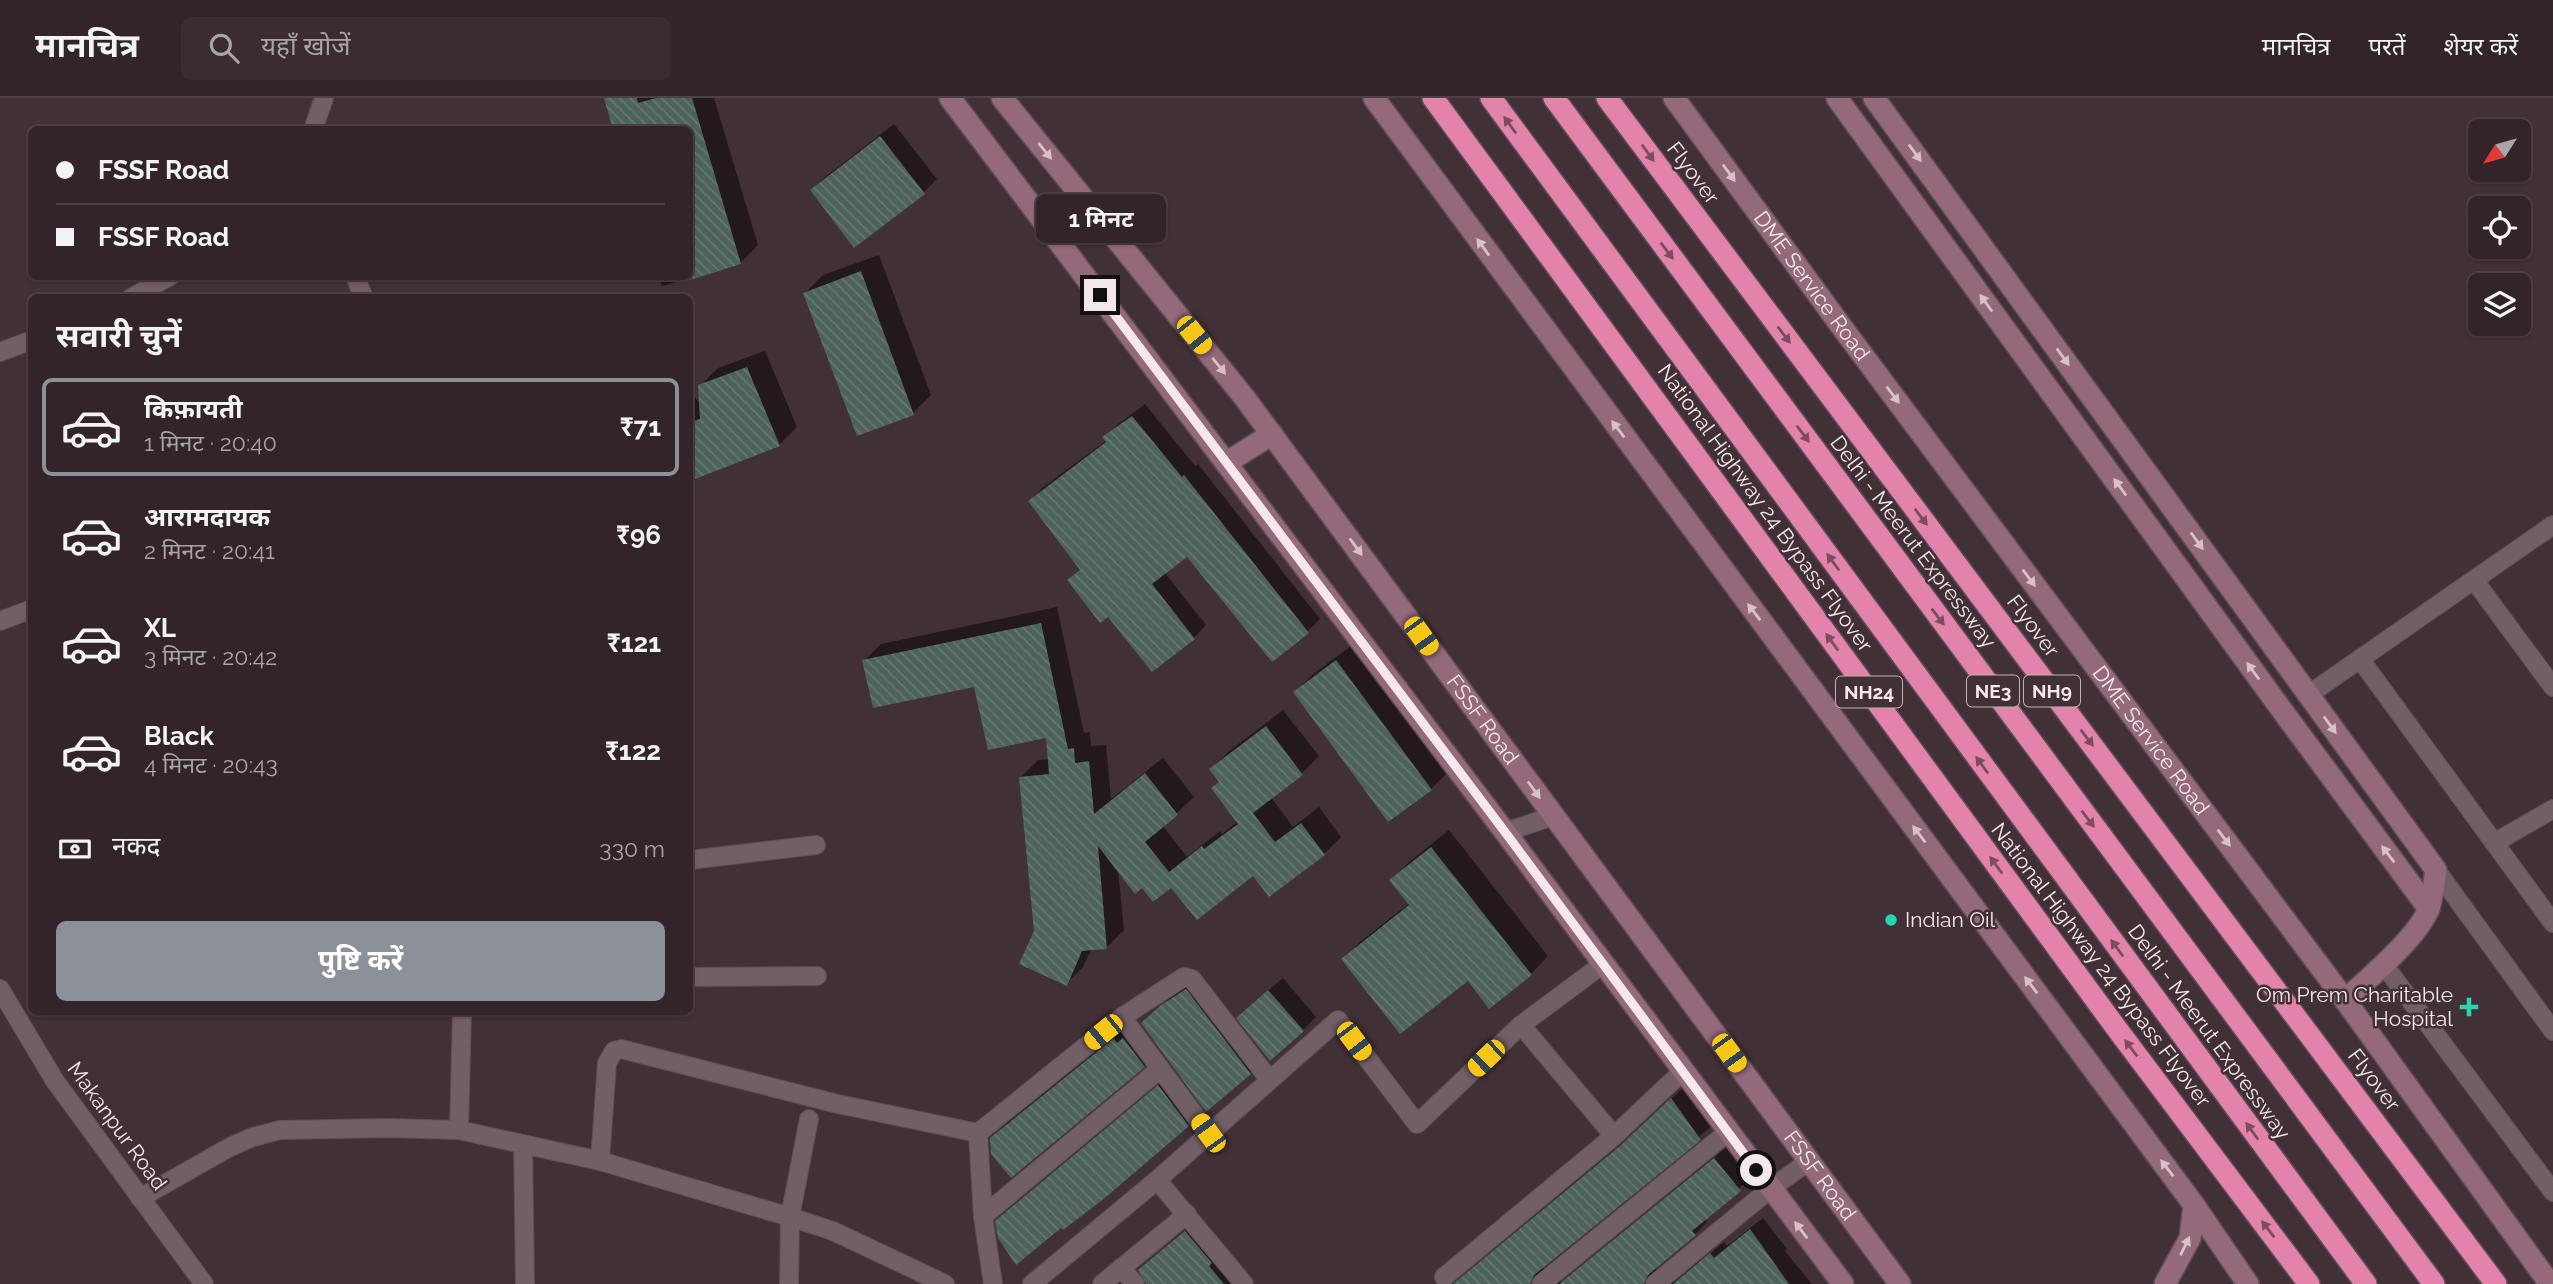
<!DOCTYPE html>
<html lang="hi">
<head>
<meta charset="utf-8">
<style>
  body { margin:0; font-family:Raleway,"Noto Sans Devanagari",sans-serif; background:#3a2c31; color:#f1f3f6; height:100vh; display:flex; flex-direction:column; font-size:26px; white-space:nowrap }
  * { box-sizing:border-box; margin:0 }
  p { font-size:23px; color:#a8a4a8 }
  .icon { flex:none; width:38px; height:38px; fill:none; stroke:currentColor; stroke-width:2; stroke-linecap:round; stroke-linejoin:round }
  .map { position:relative; flex:1; overflow:hidden }
  .side { position:absolute; left:28px; top:196px; width:665px; height:721px; display:flex; flex-direction:column; background:#322429; border-radius:10px; box-shadow:0 2px 5px #0004,0 0 0 2px #4d4146 }
  .side>* { flex:none }
  .guide { position:absolute; left:28px; top:28px; width:665px; height:154px; border-radius:10px; box-shadow:0 2px 5px #0004,0 0 0 2px #4d4146; display:grid; align-content:center; height:154px; padding:0 28px; background:#322429 }
  .needle { width:46px; rotate:233deg }
  .controls { position:absolute; left:2468px; top:21px; display:grid; gap:14px }
  .controls a { display:grid; place-items:center; width:63px; height:63px; border-radius:10px; background:#322429; box-shadow:0 2px 5px #0004,0 0 0 2px #4d4146; font-size:35px }
  .end { position:absolute; width:32px; height:32px; margin:-16px; border:9px solid #f4e8ec; background:#111; box-shadow:0 0 0 4px #111 }
  .from { border-radius:50% }
  .bubble { position:absolute; height:49px; border-radius:10px; background:#322429; box-shadow:0 2px 5px #0004,0 0 0 2px #4d4146; font-size:23px; font-weight:700; line-height:49px; text-align:center }
  .car { position:absolute; width:21px; height:42px; margin:-21px -10px; border-radius:9px; box-shadow:0 0 5px 2px #0007; background:linear-gradient(#f5c518 24%,#345 0 40%,#f5c518 0 76%,#345 0 86%,#f5c518 0) }
  .guide b { display:flex; align-items:center; gap:24px; height:66px; font-size:26px }
  .guide b+b { border-top:2px solid #4d4146 }
  .guide i { width:18px; height:18px; background:#f1f3f6 }
  ul { padding:0; list-style:none }
  li { display:flex; align-items:center; gap:21px; height:98px; margin:0 14px 10px; padding:0 14px; border:4px solid transparent; border-radius:10px }
  li div { flex:1 }
  li b { display:block; font-size:26px }
  li em { font-style:normal; font-weight:700 }
  li.on { border-color:#8c9099 }
  li>.icon { width:63px; height:63px; stroke-width:1.5 }
  h2 { padding:0 28px; font-size:32px; line-height:84px }
  .pay { display:flex; align-items:center; gap:18px; height:77px; padding:0 28px; font-size:26px }
  .pay p { margin-inline-start:auto }
  .cta { display:flex; gap:14px; margin-top:auto; padding:14px 28px }
  .cta a { flex:1; height:80px; border-radius:10px; background:#8c9099; color:#fff; font-size:28px; font-weight:700; line-height:80px; text-align:center }
  header { display:flex; align-items:center; gap:42px; box-sizing:border-box; height:98px; padding:0 35px; background:#322429; border-bottom:2px solid #4d4146 }
  header strong { font-size:33px }
  nav { display:flex; gap:38px; margin-inline-start:auto; font-size:24px }
  .search { width:490px; height:63px; background:#3a2c31; display:flex; align-items:center; gap:18px; box-sizing:border-box; padding:0 24px; border-radius:10px; color:#a8a4a8; font-size:26px }
  .map>svg:first-child { display:block }
</style>
</head>
<body>
<header>
<strong>मानचित्र</strong>
<div class="search"><svg class="icon" aria-label="search" viewBox="0 0 24 24"><circle cx="10" cy="10" r="6"/><path d="M15 15l6 6"/></svg>यहाँ खोजें</div>
<nav><a>मानचित्र</a><a>परतें</a><a>शेयर करें</a></nav>
</header>
<div class="map">
<svg width="2553" height="1186" viewBox="0 0 2553 1186">
  <defs>
    <pattern id="building-back-hatch" width="6" height="6" patternUnits="userSpaceOnUse" patternTransform="scale(1.75)"><rect width="6" height="6" fill="#4d625a"/><path d="M-1 5l2 2M0 0l6 6M5-1l2 2" fill="none" stroke="#677872"/></pattern>
  </defs>
  <rect width="100%" height="100%" fill="#423037"/>
  <!-- shadow -->
  <g fill="#0007">
    <path d="M606 0H714L758 147 740 165 662 188 659 178H690V32Z"/>
    <path d="M894 26 937 81 924 94 812 92 825 79Z"/>
    <path d="M879 157 931 297 913 315 858 336 805 195 823 177Z"/>
    <path d="M765 253 797 329 779 347 690 382V293L701 307 700 288 718 270Z"/>
    <path d="M1145 306 1195 368 1198 366 1320 521 1308 533 1188 457 1164 474 1206 527 1194 540 1081 471 1030 403 1042 390 1107 342 1105 339 1117 327Z"/>
    <path d="M1057 509 1084 635 1090 634 1091 648 1106 647 1111 701 1163 660 1194 699 1163 728 1187 759 1220 733 1222 736 1238 723 1221 683 1211 671 1228 654 1283 612 1319 658 1302 675 1271 699 1293 729 1319 709 1341 739 1324 756 1269 797 1253 775 1172 787 1142 788 1118 771 1124 832 1107 849 1092 850 1083 869 1066 886 1036 833 1021 679 1038 662 1050 661 1048 638 976 587 864 563 881 546Z"/>
    <path d="M1355 545 1449 673 1431 691 1295 594 1313 576Z"/>
    <path d="M1449 732 1548 858 1531 876 1468 881 1344 861 1361 843 1410 805 1391 782 1409 764Z"/>
    <path d="M1200 879 1263 962 1250 975 1156 912 1177 894Z"/>
    <path d="M1283 880 1316 919 1303 932 1252 906Z"/>
    <path d="M1128 928 1157 954 1144 968 991 1041 1005 1027Z"/>
    <path d="M1171 976 1200 1015 1188 1027 997 1123Z"/>
    <path d="M1684 989 1712 1028 1542 1168 1544 1180 1551 1185 1563 1183 1727 1049 1752 1079 1705 1120 1707 1124 1695 1136 1656 1169 1658 1180 1665 1185 1676 1183 1724 1144 1727 1148 1763 1120 1787 1151 1785 1153 1812 1186H1458L1470 1172 1636 1034Z"/>
    <path d="M1198 1122 1248 1186H1114L1123 1183 1133 1175 1144 1185 1148 1184 1140 1172Z"/>
  </g>
  <!-- building -->
  <g fill="url(#building-back-hatch)">
    <path d="M604 0H637L638 5 656 0H692L741 166 690 182V32H613Z"/>
    <path d="M880 38 925 96 854 150 810 92Z"/>
    <path d="M861 173 914 317 857 338 803 195Z"/>
    <path d="M747 269 780 348 690 383V324L700 321 698 287Z"/>
    <path d="M1132 318 1182 379 1184 377 1309 535 1272 564 1187 459 1152 486 1195 541 1152 574 1108 519 1100 525 1067 482 1080 472 1028 403 1106 344 1102 339Z"/>
    <path d="M1041 525 1068 651 1074 650 1075 665 1089 663 1094 716 1145 675 1178 717 1145 744 1169 774 1202 748 1204 751 1238 726 1211 690 1219 684 1209 671 1266 628 1303 677 1253 715 1275 744 1301 725 1325 757 1269 799 1253 778 1197 822 1171 790 1153 804 1142 790 1135 796 1098 748 1107 851 1082 853 1067 888 1019 866 1034 833 1019 679 1049 676 1046 640 988 652 974 589 873 610 862 562Z"/>
    <path d="M1336 562 1432 692 1388 724 1293 594Z"/>
    <path d="M1431 749 1532 877 1489 911 1468 883 1400 936 1341 861 1409 807 1389 782Z"/>
    <path d="M1186 891 1251 976 1206 1014 1141 925 1161 907Z"/>
    <path d="M1268 892 1304 933 1270 963 1236 920Z"/>
    <path d="M1114 940 1117 945 1123 940 1145 969 1011 1080 991 1056 990 1040Z"/>
    <path d="M1158 987 1189 1028 1106 1099 1063 1132 1061 1130 1016 1167 998 1140 995 1123Z"/>
    <path d="M1671 1000 1701 1042 1534 1177 1530 1186H1453L1621 1047Z"/>
    <path d="M1714 1060 1741 1093 1692 1133 1696 1137 1648 1177 1644 1186H1559Z"/>
    <path d="M1750 1131 1789 1186H1673L1710 1155 1714 1160Z"/>
    <path d="M1185 1133 1212 1165 1209 1168 1224 1186H1146L1138 1172Z"/>
  </g>
  <g fill="none" stroke-linecap="round" stroke-linejoin="round">
    <!-- street casing -->
    <g stroke="#5d4e54" stroke-width="20">
      <g id="street">
        <path d="M316 32 315 26 324 0"/>
        <path d="M355 178 364 200"/>
        <path d="M131 200 170 178"/>
        <path d="M0 254 32 242"/>
        <path d="M2474 482 2553 589"/>
        <path d="M0 523 32 511"/>
        <path d="M2360 561 2553 825"/>
        <path d="M2308 597 2553 427"/>
        <path d="M1505 734 1554 718"/>
        <path d="M2494 745 2553 711"/>
        <path d="M690 762 816 747"/>
        <path d="M2436 772 2553 933"/>
        <path d="M2384 867 2553 1094"/>
        <path d="M690 879 817 878"/>
        <path d="M0 891 55 983 204 1186"/>
        <path d="M1122 919 1208 1035"/>
        <path d="M1521 927 1614 1038"/>
        <path d="M459 1032 462 914"/>
        <path d="M978 1035 983 1118 993 1186"/>
        <path d="M523 1046 525 1186"/>
        <path d="M600 1063 607 965 614 953 621 951 838 1006 978 1035 1122 919 1184 879 1192 881 1269 981"/>
        <path d="M1157 1082 1244 1186"/>
        <path d="M140 1100 230 1049 253 1039 280 1032 388 1030 459 1032 600 1063 790 1119 833 1133 945 1186"/>
        <path d="M983 1118 1160 971"/>
        <path d="M1121 1170 1135 1186"/>
        <path d="M1444 1179 1614 1038 1683 973"/>
        <path d="M789 1186 790 1119 809 1021"/>
        <path d="M1032 1186 1157 1082 1338 922 1417 1026 1521 927 1603 866"/>
        <path d="M1102 1186 1187 1116"/>
        <path d="M1541 1186 1728 1034"/>
        <path d="M1655 1186 1770 1091 1809 1063"/>
      </g>
    </g>
    <!-- secondary casing -->
    <g stroke="#5d4e54" stroke-width="24">
      <g id="secondary">
        <path d="M950 0 1505 734 1843 1186"/>
        <path id="s1" d="M1002 0 1244 299 1900 1186"/>
        <path d="M1374 0 2194 1107 2248 1186"/>
        <path id="s2" d="M1674 0 1844 232 2345 902 2550 1186"/>
        <path d="M1837 0 2284 615 2429 811"/>
        <path d="M1874 0 2436 772C2434 784 2433 798 2429 810 2419 838 2368 881 2345 902"/>
        <path d="M1226 365 1272 336"/>
        <path d="M2165 1186 2190 1140 2194 1107"/>
      </g>
    </g>
    <!-- highway casing -->
    <g stroke="#5d4e54" stroke-width="24">
      <g id="highway">
        <path d="M1433 0 2120 935 2309 1186"/>
        <path d="M1491 0 2366 1186"/>
        <path d="M1554 0 2434 1186"/>
        <path d="M1607 0 2496 1186"/>
      </g>
    </g>
    <!-- street -->
    <use href="#street" stroke="#725e66" stroke-width="18"/>
    <!-- secondary -->
    <use href="#secondary" stroke="#94697b" stroke-width="21"/>
    <!-- highway -->
    <use href="#highway" stroke="#e382ab" stroke-width="21"/>
  </g>
  <!-- one-way arrows -->
  <defs><path id="oneway-solid" d="M-6-.8H1V-3.2L6.5 0L1 3.2V.8H-6Z" transform="scale(1.75)"/></defs>
  <g fill="#7a4d60">
    <use href="#oneway-solid" transform="translate(1510 27) rotate(-126)"/>
    <use href="#oneway-solid" transform="translate(1648 55) rotate(54)"/>
    <use href="#oneway-solid" transform="translate(1667 153) rotate(53)"/>
    <use href="#oneway-solid" transform="translate(1784 237) rotate(53)"/>
    <use href="#oneway-solid" transform="translate(1803 336) rotate(53)"/>
    <use href="#oneway-solid" transform="translate(1921 419) rotate(53)"/>
    <use href="#oneway-solid" transform="translate(1833 464) rotate(-126)"/>
    <use href="#oneway-solid" transform="translate(1938 519) rotate(53)"/>
    <use href="#oneway-solid" transform="translate(1832 544) rotate(-126)"/>
    <use href="#oneway-solid" transform="translate(2087 640) rotate(53)"/>
    <use href="#oneway-solid" transform="translate(1982 667) rotate(-126)"/>
    <use href="#oneway-solid" transform="translate(2088 721) rotate(53)"/>
    <use href="#oneway-solid" transform="translate(1996 767) rotate(-126)"/>
    <use href="#oneway-solid" transform="translate(2117 850) rotate(-126)"/>
    <use href="#oneway-solid" transform="translate(2131 950) rotate(-127)"/>
    <use href="#oneway-solid" transform="translate(2252 1033) rotate(-126)"/>
    <use href="#oneway-solid" transform="translate(2268 1131) rotate(-127)"/>
  </g>
  <g fill="#d7c2ca">
    <use href="#oneway-solid" transform="translate(1045 53) rotate(51)"/>
    <use href="#oneway-solid" transform="translate(1915 55) rotate(54)"/>
    <use href="#oneway-solid" transform="translate(1729 75) rotate(54)"/>
    <use href="#oneway-solid" transform="translate(1483 149) rotate(-126)"/>
    <use href="#oneway-solid" transform="translate(1986 205) rotate(-126)"/>
    <use href="#oneway-solid" transform="translate(2063 259) rotate(54)"/>
    <use href="#oneway-solid" transform="translate(1219 268) rotate(51)"/>
    <use href="#oneway-solid" transform="translate(1893 297) rotate(53)"/>
    <use href="#oneway-solid" transform="translate(1618 331) rotate(-127)"/>
    <use href="#oneway-solid" transform="translate(2120 389) rotate(-126)"/>
    <use href="#oneway-solid" transform="translate(2197 443) rotate(54)"/>
    <use href="#oneway-solid" transform="translate(1356 449) rotate(54)"/>
    <use href="#oneway-solid" transform="translate(2029 480) rotate(53)"/>
    <use href="#oneway-solid" transform="translate(1754 514) rotate(-127)"/>
    <use href="#oneway-solid" transform="translate(2253 573) rotate(-126)"/>
    <use href="#oneway-solid" transform="translate(2330 627) rotate(54)"/>
    <use href="#oneway-solid" transform="translate(1534 692) rotate(54)"/>
    <use href="#oneway-solid" transform="translate(1919 736) rotate(-127)"/>
    <use href="#oneway-solid" transform="translate(2224 740) rotate(53)"/>
    <use href="#oneway-solid" transform="translate(2388 756) rotate(-127)"/>
    <use href="#oneway-solid" transform="translate(2031 887) rotate(-127)"/>
    <use href="#oneway-solid" transform="translate(2167 1070) rotate(-127)"/>
    <use href="#oneway-solid" transform="translate(1801 1132) rotate(-127)"/>
    <use href="#oneway-solid" transform="translate(2185 1148) rotate(-64)"/>
  </g>
  <g fill="none" stroke-linecap="round" stroke-linejoin="round">
    <!-- route -->
    <path stroke="#f4e8ec" stroke-width="9" d="M1100 197 1505 734 1756 1072"/>
  </g>
  <!-- markers -->
  <g fill="#28d5ad" stroke="#423037" stroke-width="2.5">
    <circle cx="1891" cy="822" r="7"/>
    <path d="M2465.5 898.5h7v7h7v7h-7v7h-7v-7h-7v-7h7z"/>
  </g>
  <g text-anchor="middle" stroke-width="5" stroke-linejoin="round" paint-order="stroke">
    <!-- shield labels -->
    <g fill="#423037" stroke="#bfb1b6" stroke-width="2">
      <rect x="1967" y="577.5" width="52" height="31" rx="5"/>
      <rect x="2024" y="577.5" width="56" height="31" rx="5"/>
      <rect x="1836" y="578.5" width="66" height="31" rx="5"/>
    </g>
    <g font-size="19" font-weight="bold" fill="#f4e8ec">
      <text x="1993" y="600">NE3</text>
      <text x="2052" y="600">NH9</text>
      <text x="1869" y="601">NH24</text>
    </g>
    <!-- street labels -->
    <g font-size="21" fill="#f4e8ec" stroke="#423037">
      <text transform="translate(1693 75) rotate(53)" y="7">Flyover</text>
      <text dy="7" stroke="none"><textPath href="#s2" startOffset="233">DME Service Road</textPath></text>
      <text transform="translate(1765 410) rotate(54)" y="7">National Highway 24 Bypass Flyover</text>
      <text transform="translate(1913 444) rotate(53)" y="7">Delhi - Meerut Expressway</text>
      <text transform="translate(2033 528) rotate(53)" y="7">Flyover</text>
      <text dy="7" stroke="none"><textPath href="#s1" startOffset="786">FSSF Road</textPath></text>
      <text dy="7" stroke="none"><textPath href="#s2" startOffset="800">DME Service Road</textPath></text>
      <text transform="translate(2101 867) rotate(53)" y="7">National Highway 24 Bypass Flyover</text>
      <text transform="translate(2209 934) rotate(54)" y="7">Delhi - Meerut Expressway</text>
      <text transform="translate(2374 982) rotate(53)" y="7">Flyover</text>
      <text transform="translate(117 1028) rotate(54)" y="7">Makanpur Road</text>
      <text dy="7" stroke="none"><textPath href="#s1" startOffset="1353">FSSF Road</textPath></text>
    </g>
    <!-- poi labels -->
    <g font-size="21" fill="#f4e8ec" stroke="#423037" text-anchor="start">
      <text x="1905" y="829">Indian Oil</text>
      <text x="2453" y="904" text-anchor="end">Om Prem Charitable<tspan x="2453" dy="24">Hospital</tspan></text>
    </g>
  </g>
</svg>
<div class="controls">
<a><svg class="needle" viewBox="-14 -14 28 28"><path d="M0-13l5 13h-10z" fill="#e53935"/><path d="M0 13l5-13h-10z" fill="#a8a4a8"/></svg></a>
<a><svg class="icon" aria-label="locate" viewBox="0 0 24 24"><circle cx="12" cy="12" r="6"/><path d="M12 2v4M12 18v4M2 12h4M18 12h4"/></svg></a>
<a><svg class="icon" aria-label="layers" viewBox="0 0 24 24"><path d="M12 4l9 5-9 5-9-5zM3 14l9 5 9-5"/></svg></a>
</div>
<i class="end from" style="left:1756px;top:1072px"></i>
<i class="end" style="left:1100px;top:197px"></i>
<div class="bubble" style="left:1036px;top:96px;width:130px">1 मिनट</div>
<i class="car" style="left:1194px;top:237px;rotate:141deg"></i>
<i class="car" style="left:1421px;top:538px;rotate:144deg"></i>
<i class="car" style="left:1103px;top:934px;rotate:231deg"></i>
<i class="car" style="left:1354px;top:943px;rotate:143deg"></i>
<i class="car" style="left:1729px;top:955px;rotate:144deg"></i>
<i class="car" style="left:1486px;top:960px;rotate:226deg"></i>
<i class="car" style="left:1208px;top:1035px;rotate:324deg"></i>
<div class="guide">
<b><i class="from"></i>FSSF Road</b>
<b><i></i>FSSF Road</b>
</div>
<section class="side">
<h2>सवारी चुनें</h2>
<ul>
<li class="on"><svg class="icon" aria-label="car" viewBox="0 0 24 24"><path d="M5 17H2v-5l4-1 3-4h7l3 4 3 1v5h-3M9 17h6M6 11h13"/><circle cx="7" cy="17" r="2"/><circle cx="17" cy="17" r="2"/></svg><div><b>किफ़ायती</b><p>1 मिनट · 20:40</p></div><em>₹71</em></li>
<li><svg class="icon" aria-label="car" viewBox="0 0 24 24"><path d="M5 17H2v-5l4-1 3-4h7l3 4 3 1v5h-3M9 17h6M6 11h13"/><circle cx="7" cy="17" r="2"/><circle cx="17" cy="17" r="2"/></svg><div><b>आरामदायक</b><p>2 मिनट · 20:41</p></div><em>₹96</em></li>
<li><svg class="icon" aria-label="car" viewBox="0 0 24 24"><path d="M5 17H2v-5l4-1 3-4h7l3 4 3 1v5h-3M9 17h6M6 11h13"/><circle cx="7" cy="17" r="2"/><circle cx="17" cy="17" r="2"/></svg><div><b>XL</b><p>3 मिनट · 20:42</p></div><em>₹121</em></li>
<li><svg class="icon" aria-label="car" viewBox="0 0 24 24"><path d="M5 17H2v-5l4-1 3-4h7l3 4 3 1v5h-3M9 17h6M6 11h13"/><circle cx="7" cy="17" r="2"/><circle cx="17" cy="17" r="2"/></svg><div><b>Black</b><p>4 मिनट · 20:43</p></div><em>₹122</em></li>
</ul>
<div class="pay"><svg class="icon" aria-label="cash" viewBox="0 0 24 24"><path d="M3 7h18v10H3z"/><circle cx="12" cy="12" r="2"/></svg>नकद<p>330 m</p></div>
<div class="cta"><a>पुष्टि करें</a></div>
</section>
</div>
</body>
</html>
